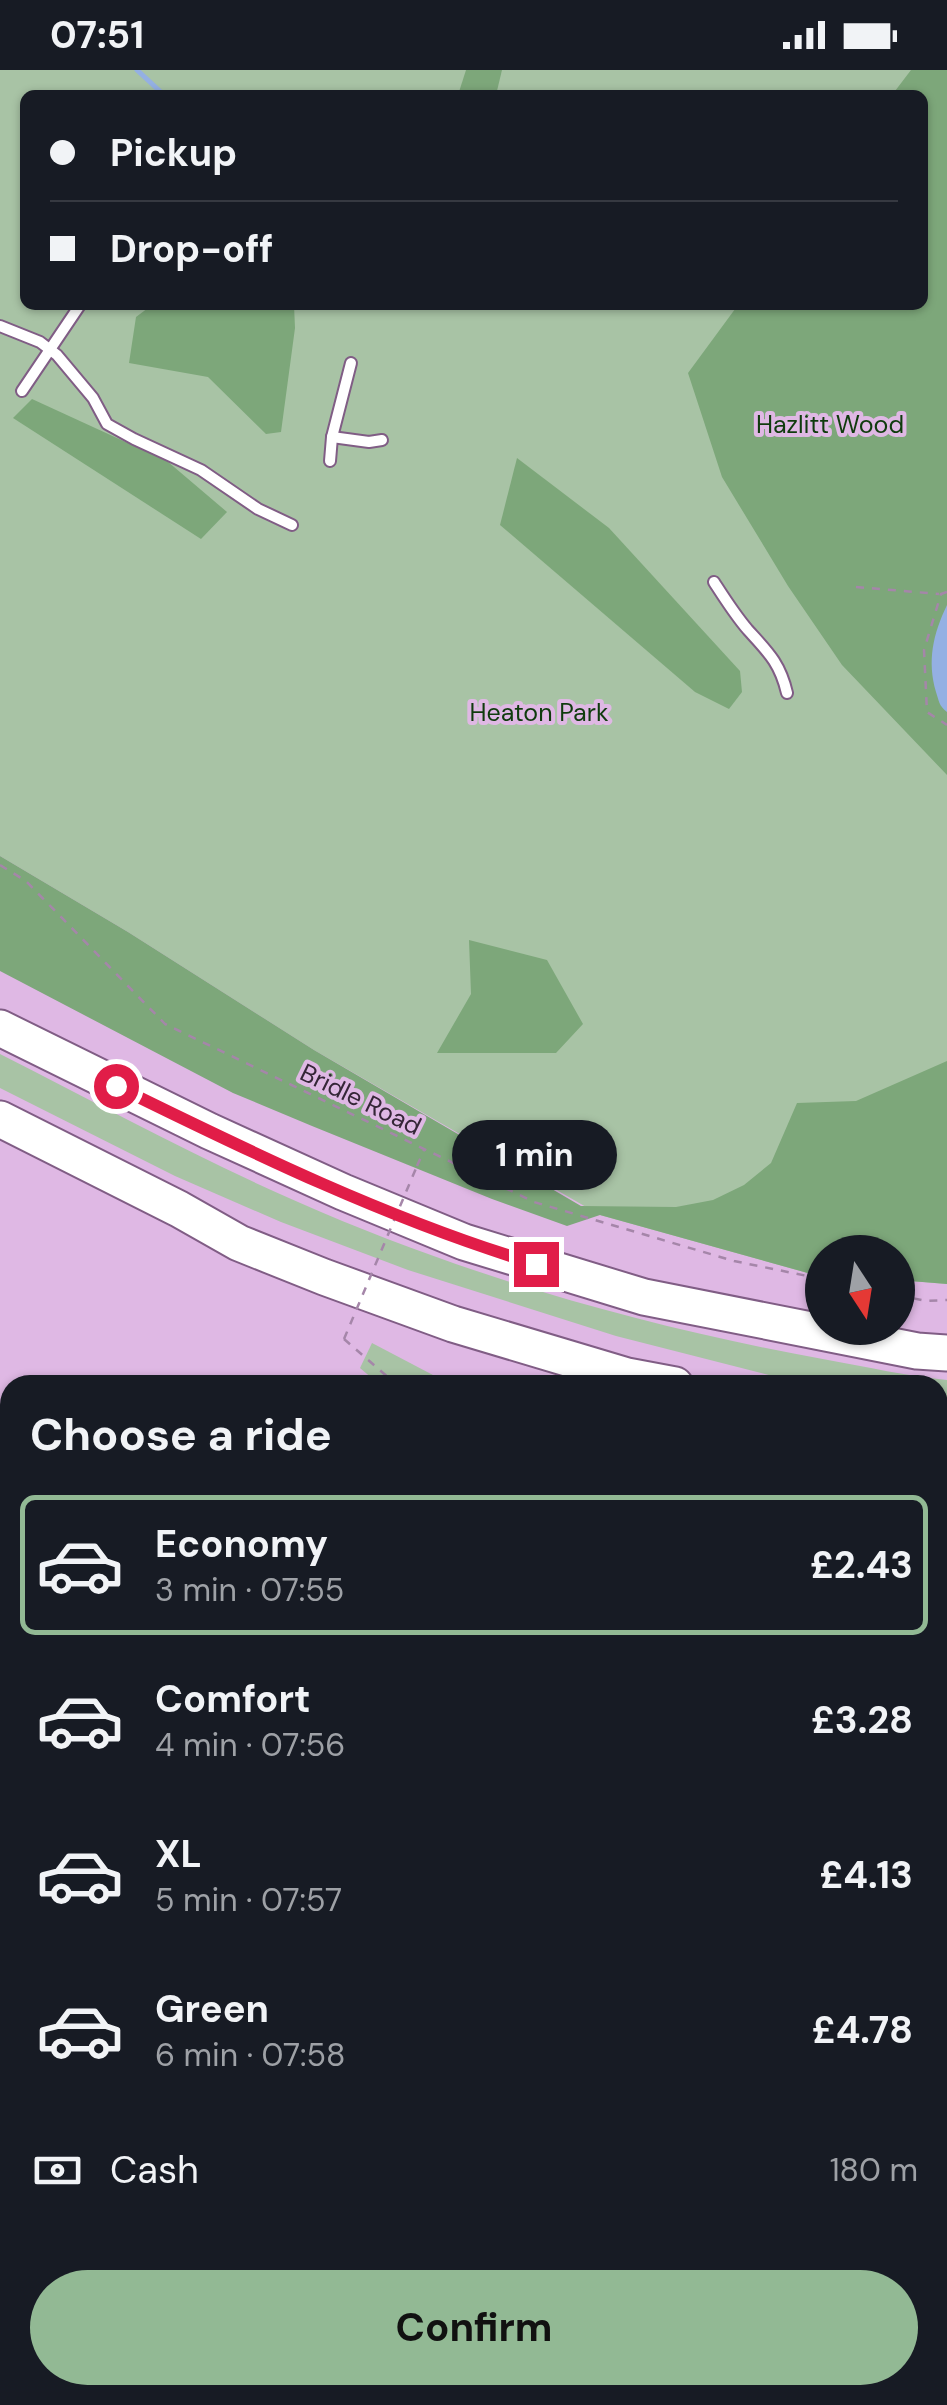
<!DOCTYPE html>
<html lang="en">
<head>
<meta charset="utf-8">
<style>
  body { margin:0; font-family:"DM Sans",sans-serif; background:#20242c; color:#f1f3f6; height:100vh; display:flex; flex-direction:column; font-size:38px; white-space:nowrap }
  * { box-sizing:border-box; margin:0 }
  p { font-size:32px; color:#9ea1a6 }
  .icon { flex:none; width:55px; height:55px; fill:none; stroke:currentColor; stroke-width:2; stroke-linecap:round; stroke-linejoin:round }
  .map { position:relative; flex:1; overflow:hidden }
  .side { position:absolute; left:0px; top:1305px; width:948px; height:1030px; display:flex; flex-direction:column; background:#171b24; border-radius:30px 30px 0 0; box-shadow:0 2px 8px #0004 }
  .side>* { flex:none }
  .hud { position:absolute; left:20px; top:20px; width:908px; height:220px; border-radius:15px; box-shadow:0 2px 8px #0004; display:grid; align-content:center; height:220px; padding:0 30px; background:#171b24 }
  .needle { width:65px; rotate:168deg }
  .controls { position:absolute; left:805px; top:1165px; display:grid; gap:20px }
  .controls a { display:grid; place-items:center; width:110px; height:110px; border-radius:50%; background:#171b24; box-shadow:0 2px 8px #0004; font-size:50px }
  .end { position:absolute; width:45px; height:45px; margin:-22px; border:12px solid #e11d48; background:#fff; box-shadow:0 0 0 5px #fff }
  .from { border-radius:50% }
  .bubble { position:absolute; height:70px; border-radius:35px; background:#171b24; box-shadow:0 2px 8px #0004; font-size:32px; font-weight:700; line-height:70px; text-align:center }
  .hud b { display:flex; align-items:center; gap:35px; height:95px; font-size:38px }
  .hud b+b { border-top:2px solid #363941 }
  .hud i { width:25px; height:25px; background:#f1f3f6 }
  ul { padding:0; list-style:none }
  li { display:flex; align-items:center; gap:30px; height:140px; margin:0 20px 15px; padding:0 10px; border:5px solid transparent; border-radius:15px }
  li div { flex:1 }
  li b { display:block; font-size:38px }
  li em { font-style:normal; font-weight:700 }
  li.selected { border-color:#92b994 }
  li>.icon { width:90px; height:90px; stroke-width:1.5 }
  h2 { padding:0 30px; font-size:45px; line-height:120px }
  .pay { display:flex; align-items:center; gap:25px; height:110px; padding:0 30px; font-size:38px }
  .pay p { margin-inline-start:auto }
  .action { display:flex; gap:20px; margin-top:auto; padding:20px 30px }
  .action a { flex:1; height:115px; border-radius:60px; background:#92b994; color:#111; font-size:40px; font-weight:700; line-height:115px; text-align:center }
  .status { display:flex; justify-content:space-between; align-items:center; height:70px; padding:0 50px; background:#171b24; direction:ltr }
  .status svg { height:28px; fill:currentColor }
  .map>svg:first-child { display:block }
</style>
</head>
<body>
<div class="status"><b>07:51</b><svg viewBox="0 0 49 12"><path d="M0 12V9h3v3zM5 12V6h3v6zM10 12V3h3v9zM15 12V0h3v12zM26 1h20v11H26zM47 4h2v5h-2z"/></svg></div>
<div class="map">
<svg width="947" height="2335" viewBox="0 0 947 2335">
  <rect width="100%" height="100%" fill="#dfb8e4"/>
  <!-- green -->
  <g fill="#a8c3a5" fill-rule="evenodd">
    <path d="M0 0H947V1214L898 1210V1182H822V1207L600 1145 314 980 128 862 0 786ZM25 25H922V235H25Z"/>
    <path d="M0 984C99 1034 197 1088 298 1132 468 1207 646 1257 828 1290 867 1297 907 1306 947 1310V1340L938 1339V1315H808L616 1266 408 1200 281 1152 175 1106 0 1018Z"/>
    <path d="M372 1273 452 1315H380L360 1298Z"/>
    <path d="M940 1564 947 1571V1763L938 1771V1565Z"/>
    <path d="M10 1648V1853L0 1859V1672Z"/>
    <path d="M947 1979V2163L938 2158V1988Z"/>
  </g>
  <!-- forest -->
  <g fill="#7da77a">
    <path d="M466 0H502L496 25H458Z"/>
    <path d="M911 0H947V705L842 595 788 516 722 407 688 303 738 235H922V25H892Z"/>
    <path d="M152 235H294L295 258 281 362 266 364 208 307 129 293 136 247Z"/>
    <path d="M32 329 167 391 227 442 201 469 13 348Z"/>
    <path d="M517 388 609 458 740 601 742 622 729 639 695 622 500 455Z"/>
    <path d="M0 786 128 862 314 980 581 1136 676 1137 713 1130 744 1115 771 1093 797 1033 856 1031 947 991V1214L898 1210V1182H822V1207L600 1145 567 1156 492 1129 312 1056 233 1023 0 901Z"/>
    <path d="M469 870 547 890 583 954 556 983H437L471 924Z"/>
  </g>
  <!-- water -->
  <path fill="#94b0e3" d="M947 535V642C939 636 939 631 936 622 927 591 933 564 947 535Z"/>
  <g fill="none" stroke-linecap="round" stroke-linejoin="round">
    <!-- stream -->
    <g stroke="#94b0e3" stroke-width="5">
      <path d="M137 0 164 25"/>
      <path d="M488 2335 496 2325"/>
    </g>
    <!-- lane casing -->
    <g stroke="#805d85" stroke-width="14">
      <g id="lane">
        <path d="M0 256 40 272 57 285 93 328 107 354 134 369 201 400 258 439 292 455"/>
        <path d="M22 321 80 235"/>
        <path d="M332 367 369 372 382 370"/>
        <path d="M330 391 332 367 351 293"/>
        <path d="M714 512C725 529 735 545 748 560 768 582 780 593 787 623"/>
      </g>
    </g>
    <!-- street casing -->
    <g stroke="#805d85" stroke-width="24">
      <path id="street" d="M938 1784 947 1776"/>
    </g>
    <!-- highway casing -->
    <g stroke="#805d85" stroke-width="39">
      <g id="highway">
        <path d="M0 958 209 1061 343 1122 464 1172 644 1227 917 1281 947 1283"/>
        <path d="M0 1049 179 1139 239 1173 324 1207 453 1254 627 1306 675 1315"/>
        <path d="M938 1364 947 1365"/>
      </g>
    </g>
    <!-- path -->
    <g stroke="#a586a9" stroke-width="2.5" stroke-dasharray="8 8" stroke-linecap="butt">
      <path d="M856 517 939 524"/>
      <path d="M947 522 941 524 924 580 927 642 947 655"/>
      <path d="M0 795 26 811 165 954 534 1132 734 1191 822 1209"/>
      <path d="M417 1096 424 1080"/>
      <path d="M898 1225 926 1231 947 1230"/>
      <path d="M344 1269 397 1315"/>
      <path d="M0 1458 10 1463"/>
      <path d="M0 1868 10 1861"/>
      <path d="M474 2335 481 2325"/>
    </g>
    <!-- lane -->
    <use href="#lane" stroke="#fff" stroke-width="10"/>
    <!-- street -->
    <use href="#street" stroke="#fff" stroke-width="20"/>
    <!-- highway -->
    <use href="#highway" stroke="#fff" stroke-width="35"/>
    <!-- path-bridge -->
    <path stroke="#a586a9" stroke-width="2.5" stroke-dasharray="8 8" stroke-linecap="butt" d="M344 1269 417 1096"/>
  </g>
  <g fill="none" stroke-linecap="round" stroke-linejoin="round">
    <!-- route -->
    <path stroke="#e11d48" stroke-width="12" d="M116 1016C252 1083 390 1150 536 1194"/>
  </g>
  <g text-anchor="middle" stroke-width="8" stroke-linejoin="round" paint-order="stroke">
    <!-- park labels -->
    <g font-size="25" fill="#0f3b0d" stroke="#dfb8e4">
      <text x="830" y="363">Hazlitt Wood</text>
      <text x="539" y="651">Heaton Park</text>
    </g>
    <!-- street labels -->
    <g font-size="25" fill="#352637" stroke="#dfb8e4">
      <text transform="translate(361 1029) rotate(26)" y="9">Bridle Road</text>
    </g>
  </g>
</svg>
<div class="controls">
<a><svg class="needle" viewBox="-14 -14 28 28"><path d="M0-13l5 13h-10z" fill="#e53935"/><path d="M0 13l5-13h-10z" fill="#9ea1a6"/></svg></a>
</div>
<i class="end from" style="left:116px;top:1016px"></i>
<i class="end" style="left:536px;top:1194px"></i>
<div class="bubble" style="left:452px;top:1050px;width:165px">1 min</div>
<div class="hud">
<b><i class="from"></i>Pickup</b>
<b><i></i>Drop-off</b>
</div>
<section class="side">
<h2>Choose a ride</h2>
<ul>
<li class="selected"><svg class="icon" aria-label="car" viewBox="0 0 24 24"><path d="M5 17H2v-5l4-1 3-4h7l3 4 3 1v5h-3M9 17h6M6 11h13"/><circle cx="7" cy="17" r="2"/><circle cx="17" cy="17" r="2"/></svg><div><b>Economy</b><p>3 min · 07:55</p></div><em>£2.43</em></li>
<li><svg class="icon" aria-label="car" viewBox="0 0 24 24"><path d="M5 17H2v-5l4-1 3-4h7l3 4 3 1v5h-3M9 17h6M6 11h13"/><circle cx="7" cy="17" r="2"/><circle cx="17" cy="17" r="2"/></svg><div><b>Comfort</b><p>4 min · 07:56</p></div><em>£3.28</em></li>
<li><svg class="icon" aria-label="car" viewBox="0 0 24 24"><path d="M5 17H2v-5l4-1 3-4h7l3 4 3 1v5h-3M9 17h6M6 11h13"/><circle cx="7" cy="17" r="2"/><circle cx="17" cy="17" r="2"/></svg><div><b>XL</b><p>5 min · 07:57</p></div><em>£4.13</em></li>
<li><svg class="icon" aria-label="car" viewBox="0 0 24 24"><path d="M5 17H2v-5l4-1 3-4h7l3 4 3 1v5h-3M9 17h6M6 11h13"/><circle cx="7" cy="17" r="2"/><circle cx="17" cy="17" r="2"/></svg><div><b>Green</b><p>6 min · 07:58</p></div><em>£4.78</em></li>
</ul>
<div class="pay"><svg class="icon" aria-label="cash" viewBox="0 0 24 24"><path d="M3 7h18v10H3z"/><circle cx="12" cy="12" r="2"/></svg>Cash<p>180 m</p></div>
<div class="action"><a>Confirm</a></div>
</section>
</div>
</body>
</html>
